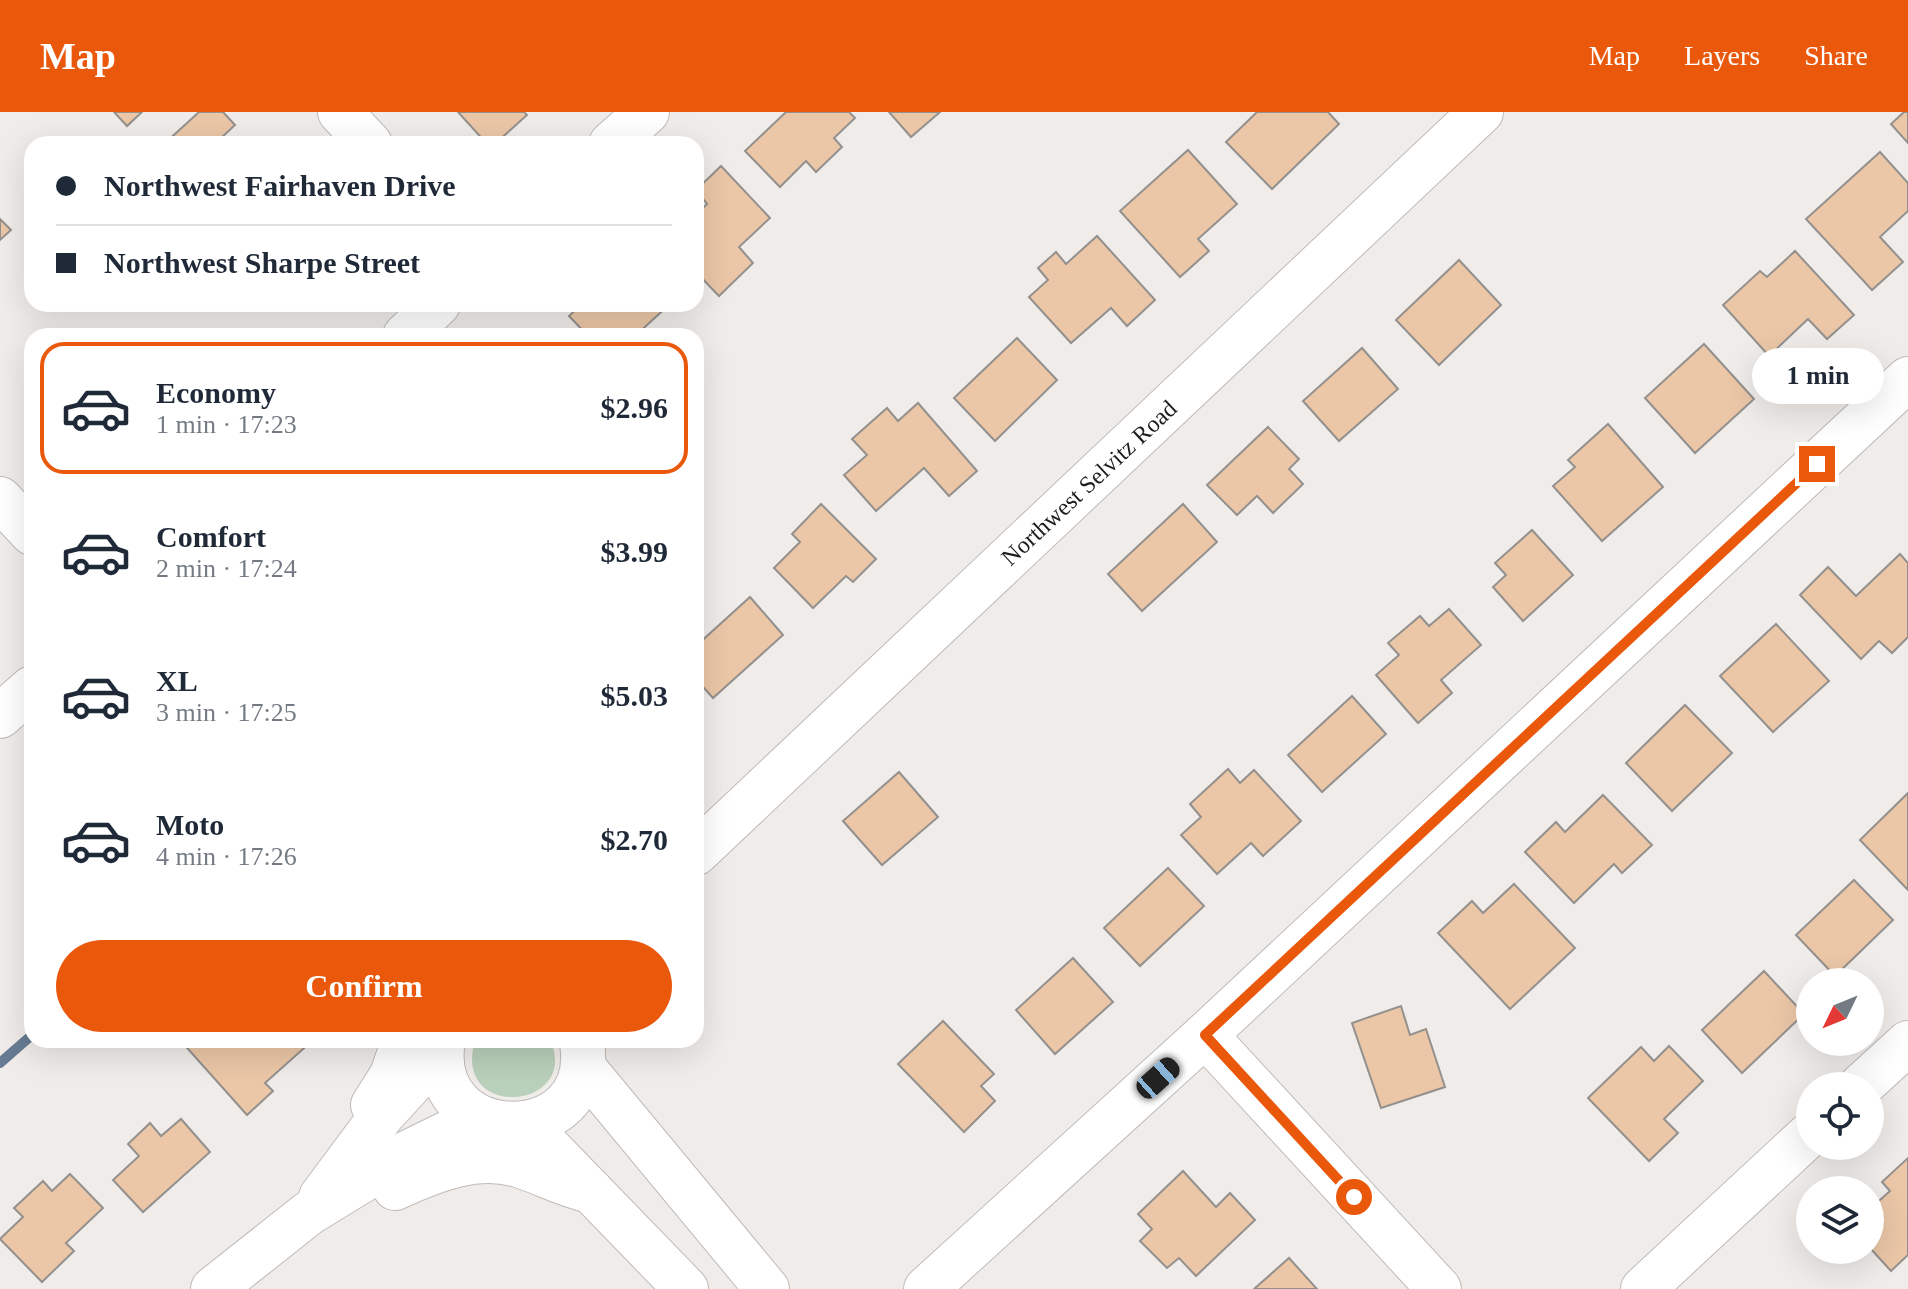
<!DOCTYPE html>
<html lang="en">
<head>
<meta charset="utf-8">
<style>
  body { margin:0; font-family:Georgia,serif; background:#f2f2f3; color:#1f2937; height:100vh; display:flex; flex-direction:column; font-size:30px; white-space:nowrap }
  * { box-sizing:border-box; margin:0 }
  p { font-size:26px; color:#747a83 }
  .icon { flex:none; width:44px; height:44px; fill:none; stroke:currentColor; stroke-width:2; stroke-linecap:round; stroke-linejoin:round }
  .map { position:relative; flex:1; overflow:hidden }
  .drawer { position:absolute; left:24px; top:216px; width:680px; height:720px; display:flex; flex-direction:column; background:#fff; border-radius:24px; box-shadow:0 8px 32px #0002 }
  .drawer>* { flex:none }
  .banner { position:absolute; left:24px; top:24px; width:680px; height:176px; border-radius:24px; box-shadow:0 8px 32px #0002; display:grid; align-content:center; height:176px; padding:0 32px; background:#fff }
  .needle { width:52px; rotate:227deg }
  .controls { position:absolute; left:1796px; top:856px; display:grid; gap:16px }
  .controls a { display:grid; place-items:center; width:88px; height:88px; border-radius:50%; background:#fff; box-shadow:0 8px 32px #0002; font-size:40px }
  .end { position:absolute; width:36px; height:36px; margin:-18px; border:10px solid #ea580c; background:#fff; box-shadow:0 0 0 4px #fff }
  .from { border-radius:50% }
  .bubble { position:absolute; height:56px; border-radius:28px; background:#fff; box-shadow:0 8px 32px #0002; font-size:26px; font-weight:800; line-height:56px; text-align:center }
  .car { position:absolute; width:24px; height:48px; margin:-24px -12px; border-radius:10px; box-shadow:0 0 6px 2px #0007; background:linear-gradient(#222 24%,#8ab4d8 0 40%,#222 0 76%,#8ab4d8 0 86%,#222 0) }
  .banner b { display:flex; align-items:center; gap:28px; height:76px; font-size:30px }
  .banner b+b { border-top:2px solid #e0e1e3 }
  .banner i { width:20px; height:20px; background:#1f2937 }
  ul { padding:14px 0 0; list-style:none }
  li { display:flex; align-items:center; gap:24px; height:132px; margin:0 16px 12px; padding:0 16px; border:4px solid transparent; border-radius:24px }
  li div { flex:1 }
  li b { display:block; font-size:30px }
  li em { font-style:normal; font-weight:800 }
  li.on { border-color:#ea580c }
  li>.icon { width:72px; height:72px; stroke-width:1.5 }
  .button { display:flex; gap:16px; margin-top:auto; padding:16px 32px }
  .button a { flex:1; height:92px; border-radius:48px; background:#ea580c; color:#fff; font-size:32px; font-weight:800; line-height:92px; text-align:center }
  header { display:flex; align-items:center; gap:48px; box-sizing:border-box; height:112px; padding:0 40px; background:#ea580c; color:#fff }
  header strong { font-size:38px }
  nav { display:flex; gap:44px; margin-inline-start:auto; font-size:28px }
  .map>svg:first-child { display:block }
</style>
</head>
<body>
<header>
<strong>Map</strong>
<nav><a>Map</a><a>Layers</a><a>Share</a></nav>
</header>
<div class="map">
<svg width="1908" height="1177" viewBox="0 0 1908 1177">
  <rect width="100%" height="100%" fill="#f0ece9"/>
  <!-- green -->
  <path fill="#b9d0ba" d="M475 928H550C582 997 451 1011 475 928Z"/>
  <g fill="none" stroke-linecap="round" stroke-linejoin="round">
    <!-- stream -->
    <path stroke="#677c93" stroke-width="10" d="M0 951 32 923"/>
  </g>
  <!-- building -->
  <g fill="#ebc7a7" stroke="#94908d" stroke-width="2">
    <path d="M114 0H142L127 14Z"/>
    <path d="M199 0H223L235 13 219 28 223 32H164Z"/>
    <path d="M458 0H524L527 3 495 32H487Z"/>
    <path d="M786 0H849L855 6 834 26 842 35 816 60 806 49 780 75 745 39Z"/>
    <path d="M889 0H940L911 25Z"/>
    <path d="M1257 0H1328L1339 12 1272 77 1226 30Z"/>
    <path d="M1904 0H1908V31L1891 12Z"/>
    <path d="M1188 38 1237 92 1198 127 1209 139 1180 165 1120 99Z"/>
    <path d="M1880 40 1908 71V99L1880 125 1903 150 1872 178 1806 107Z"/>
    <path d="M721 54 770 106 739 135 753 151 719 184 696 160V103L707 92 696 78Z"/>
    <path d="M0 107 11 118 0 128Z"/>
    <path d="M1097 124 1155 188 1127 214 1111 196 1071 231 1029 185 1048 168 1038 156 1056 140 1066 152Z"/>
    <path d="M1795 139 1854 203 1827 227 1808 207 1769 244 1723 193 1760 159 1767 165Z"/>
    <path d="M1459 148 1501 193 1439 253 1396 208Z"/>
    <path d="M582 192H670L635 224H588L569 204Z"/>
    <path d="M1017 226 1057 268 995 329 954 286Z"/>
    <path d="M1704 232 1754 287 1695 341 1645 286Z"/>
    <path d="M1362 236 1398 277 1339 329 1303 289Z"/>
    <path d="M918 291 977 359 949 384 924 356 876 399 844 363 867 343 852 327 887 296 898 309Z"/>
    <path d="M1608 312 1663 375 1602 429 1553 374 1575 355 1568 348Z"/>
    <path d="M1268 315 1299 347 1289 357 1303 372 1273 401 1257 384 1237 403 1207 373Z"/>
    <path d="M821 392 876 447 853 470 846 464 813 496 774 456 800 430 792 422Z"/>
    <path d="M1183 392 1217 430 1142 499 1108 462Z"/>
    <path d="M1532 418 1573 463 1523 509 1493 475 1506 463 1495 451Z"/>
    <path d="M1900 442 1908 451V525L1892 541 1879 529 1861 547 1800 483 1828 455 1856 484Z"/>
    <path d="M750 485 783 523 713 586 696 567V534Z"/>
    <path d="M1449 497 1481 533 1441 568 1452 581 1418 611 1376 563 1399 543 1388 531 1420 504 1429 514Z"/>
    <path d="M1776 512 1829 569 1773 620 1720 564Z"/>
    <path d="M1352 584 1386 622 1322 680 1288 643Z"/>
    <path d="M1685 593 1732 641 1672 699 1626 651Z"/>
    <path d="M1228 657 1240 671 1254 658 1301 709 1263 744 1251 731 1217 762 1181 723 1201 705 1190 692Z"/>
    <path d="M899 660 938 705 882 753 843 709Z"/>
    <path d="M1908 681V778L1860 728Z"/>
    <path d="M1603 683 1652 733 1622 761 1614 752 1574 791 1525 740 1556 710 1565 720Z"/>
    <path d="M1168 756 1204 794 1140 854 1104 816Z"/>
    <path d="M1854 768 1893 808 1835 864 1796 823Z"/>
    <path d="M1514 772 1575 836 1510 897 1438 821 1472 789 1483 801Z"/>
    <path d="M1073 846 1113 890 1055 942 1016 898Z"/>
    <path d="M1764 859 1804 902 1742 961 1702 918Z"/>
    <path d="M1401 894 1410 923 1426 917 1445 975 1381 996 1352 911Z"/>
    <path d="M943 909 994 962 981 974 995 989 964 1020 898 952Z"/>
    <path d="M180 928H311L312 929 265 971 273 979 247 1003Z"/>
    <path d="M1669 934 1703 969 1664 1007 1678 1021 1649 1049 1588 986 1641 935 1654 949Z"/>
    <path d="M181 1007 210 1040 143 1100 113 1068 139 1044 128 1032 150 1011 161 1024Z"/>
    <path d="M1908 1046V1143L1891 1159 1870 1136V1097L1890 1079 1882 1070Z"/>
    <path d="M1183 1059 1216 1095 1230 1081 1255 1108 1196 1164 1179 1146 1167 1156 1140 1129 1152 1117 1138 1102Z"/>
    <path d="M70 1062 103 1096 66 1131 74 1139 42 1170 0 1127 23 1105 14 1096 43 1069 52 1079Z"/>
    <path d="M1289 1146 1317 1177H1254Z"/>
  </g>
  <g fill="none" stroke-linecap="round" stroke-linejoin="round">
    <!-- minor casing -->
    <g stroke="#bfbbb8" stroke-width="46">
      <g id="minor">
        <path d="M340 0 370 32"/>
        <path d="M611 32 647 0"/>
        <path d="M405 224 438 192"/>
        <path d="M0 604 32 576"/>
        <path d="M696 741 1481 0"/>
        <path d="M1205 923 1439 1177"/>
        <path d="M1861 974 1908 931"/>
        <path d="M373 993 392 963 404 928"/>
        <path d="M395 1076C434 1058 478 1040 521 1054 545 1062 565 1073 591 1079"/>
        <path d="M321 1085 382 1003 441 939"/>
        <path d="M213 1177 309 1101 407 1041 448 1021 496 1011"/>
        <path d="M926 1177 1205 923 1908 267"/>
        <path d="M1643 1177 1810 1022"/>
      </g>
    </g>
    <!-- major casing -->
    <g stroke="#bfbbb8" stroke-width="46">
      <g id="major">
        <path d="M0 387 32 421"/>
        <path d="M443 928C424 1038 599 1040 582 931"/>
        <path d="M583 955 767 1177"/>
        <path d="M526 1012 686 1177"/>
      </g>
    </g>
    <!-- minor -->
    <use href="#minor" stroke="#fff" stroke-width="44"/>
    <!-- major -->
    <use href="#major" stroke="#fff" stroke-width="44"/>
  </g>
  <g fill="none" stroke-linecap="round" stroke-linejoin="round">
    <!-- route -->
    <path stroke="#ea580c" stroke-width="10" d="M1354 1085 1205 923 1817 352"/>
  </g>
  <g text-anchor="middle" stroke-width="6" stroke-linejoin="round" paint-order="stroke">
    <!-- street labels -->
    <g font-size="24" fill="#1e1d1b" stroke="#fff">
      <text transform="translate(1089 371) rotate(-43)" y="8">Northwest Selvitz Road</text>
    </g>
  </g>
</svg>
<div class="controls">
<a><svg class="needle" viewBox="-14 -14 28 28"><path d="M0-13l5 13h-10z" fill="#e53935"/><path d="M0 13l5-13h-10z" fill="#747a83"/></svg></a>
<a><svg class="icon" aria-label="locate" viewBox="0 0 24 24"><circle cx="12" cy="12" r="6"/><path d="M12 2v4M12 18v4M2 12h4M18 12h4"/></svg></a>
<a><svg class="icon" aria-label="layers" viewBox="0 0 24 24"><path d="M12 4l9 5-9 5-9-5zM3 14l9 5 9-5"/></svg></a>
</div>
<i class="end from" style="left:1354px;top:1085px"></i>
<i class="end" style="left:1817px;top:352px"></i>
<div class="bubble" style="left:1752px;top:236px;width:132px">1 min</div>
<i class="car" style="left:1158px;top:966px;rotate:48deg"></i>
<div class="banner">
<b><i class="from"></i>Northwest Fairhaven Drive</b>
<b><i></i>Northwest Sharpe Street</b>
</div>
<section class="drawer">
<ul>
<li class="on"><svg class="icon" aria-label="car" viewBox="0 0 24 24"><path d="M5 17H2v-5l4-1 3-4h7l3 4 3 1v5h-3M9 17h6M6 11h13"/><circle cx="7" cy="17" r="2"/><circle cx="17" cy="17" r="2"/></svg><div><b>Economy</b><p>1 min · 17:23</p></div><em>$2.96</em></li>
<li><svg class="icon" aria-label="car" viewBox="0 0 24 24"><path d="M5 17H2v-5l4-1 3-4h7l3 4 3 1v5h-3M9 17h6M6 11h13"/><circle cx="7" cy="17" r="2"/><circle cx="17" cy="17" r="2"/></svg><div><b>Comfort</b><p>2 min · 17:24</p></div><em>$3.99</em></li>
<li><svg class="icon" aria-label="car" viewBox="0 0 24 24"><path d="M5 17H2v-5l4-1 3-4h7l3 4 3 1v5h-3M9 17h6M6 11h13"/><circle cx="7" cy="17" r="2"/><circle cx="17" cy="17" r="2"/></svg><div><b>XL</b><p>3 min · 17:25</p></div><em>$5.03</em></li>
<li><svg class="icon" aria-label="car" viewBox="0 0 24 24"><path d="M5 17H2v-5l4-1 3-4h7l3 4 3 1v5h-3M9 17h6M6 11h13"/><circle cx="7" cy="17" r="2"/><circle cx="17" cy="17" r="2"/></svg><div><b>Moto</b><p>4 min · 17:26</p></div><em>$2.70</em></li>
</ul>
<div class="button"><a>Confirm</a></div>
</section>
</div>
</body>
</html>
